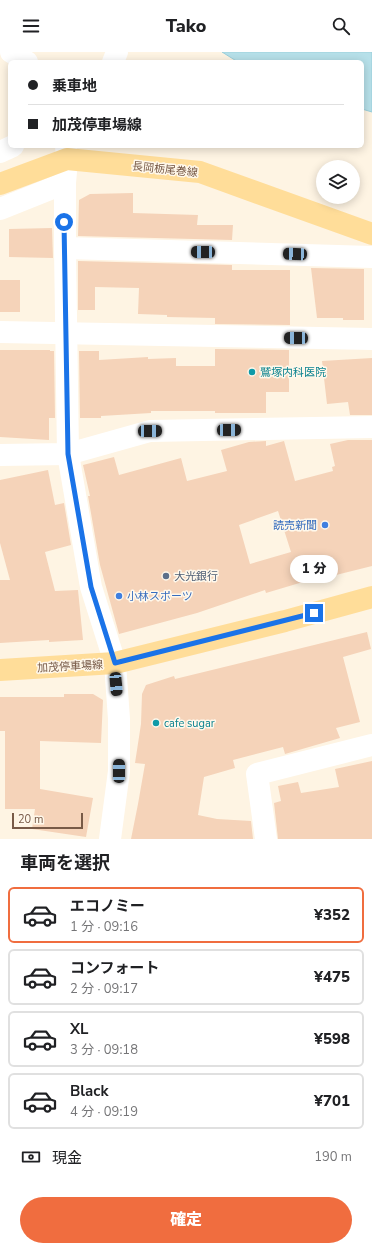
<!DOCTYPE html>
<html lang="ja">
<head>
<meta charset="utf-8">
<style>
  body { margin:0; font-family:"Nunito Sans","Noto Sans JP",sans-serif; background:#f6f6f6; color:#202124; height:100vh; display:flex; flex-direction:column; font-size:15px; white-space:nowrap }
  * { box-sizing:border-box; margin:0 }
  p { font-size:13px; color:#757577 }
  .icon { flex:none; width:22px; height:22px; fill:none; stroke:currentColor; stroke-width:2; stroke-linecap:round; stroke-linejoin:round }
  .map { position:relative; height:787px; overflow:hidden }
  .sheet { display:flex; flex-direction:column; background:#fff; flex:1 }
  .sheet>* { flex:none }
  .guide { position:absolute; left:8px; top:8px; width:356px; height:88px; border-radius:6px; box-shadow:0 2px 10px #0003; display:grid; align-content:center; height:88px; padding:0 20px; background:#fff }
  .controls { position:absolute; left:316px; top:108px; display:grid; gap:8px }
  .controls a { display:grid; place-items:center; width:44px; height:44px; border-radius:50%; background:#fff; box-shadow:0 2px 10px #0003; font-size:20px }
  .scale { position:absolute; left:12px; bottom:10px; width:71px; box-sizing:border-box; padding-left:4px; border:2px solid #785a47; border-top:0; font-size:11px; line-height:14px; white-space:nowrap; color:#785a47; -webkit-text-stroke:3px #fff8eb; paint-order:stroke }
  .end { position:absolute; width:18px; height:18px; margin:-9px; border:5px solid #1a73e8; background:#fff; box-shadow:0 0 0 2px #fff }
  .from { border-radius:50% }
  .bubble { position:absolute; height:28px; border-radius:14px; background:#fff; box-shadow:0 2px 10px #0003; font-size:13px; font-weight:800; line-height:28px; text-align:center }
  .car { position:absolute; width:12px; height:24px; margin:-12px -6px; border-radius:5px; box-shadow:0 0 3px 1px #0007; background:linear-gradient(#222 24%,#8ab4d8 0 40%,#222 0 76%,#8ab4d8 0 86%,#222 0) }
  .guide b { display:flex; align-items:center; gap:14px; height:38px; font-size:15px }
  .guide b+b { border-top:1px solid #e0e0e0 }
  .guide i { width:10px; height:10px; background:#202124 }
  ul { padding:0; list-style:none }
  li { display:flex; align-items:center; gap:12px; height:56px; margin:0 8px 6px; padding:0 12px; border:2px solid #e0e0e0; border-radius:6px }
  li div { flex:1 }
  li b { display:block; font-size:15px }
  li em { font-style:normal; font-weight:800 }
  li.on { border-color:#f06d3f }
  li>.icon { width:36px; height:36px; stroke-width:1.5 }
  h2 { padding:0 20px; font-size:18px; line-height:48px }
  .pay { display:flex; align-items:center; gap:10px; height:44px; padding:0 20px; font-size:15px }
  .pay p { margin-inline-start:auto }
  .button { display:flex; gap:8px; margin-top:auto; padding:8px 20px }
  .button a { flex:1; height:46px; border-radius:24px; background:#f06d3f; color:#fff; font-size:16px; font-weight:800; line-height:46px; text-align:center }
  header { display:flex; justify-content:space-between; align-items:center; height:52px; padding:0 20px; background:#fff; font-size:18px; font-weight:800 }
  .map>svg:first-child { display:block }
</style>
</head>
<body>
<header><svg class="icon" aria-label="menu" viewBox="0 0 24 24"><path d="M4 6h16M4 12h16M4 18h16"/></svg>Tako<svg class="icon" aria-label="search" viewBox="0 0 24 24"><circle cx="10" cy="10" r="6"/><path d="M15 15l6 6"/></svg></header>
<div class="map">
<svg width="372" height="787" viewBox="0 0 372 787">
  <rect width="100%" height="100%" fill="#fef4e3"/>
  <!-- water -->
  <path fill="#b6e0e9" stroke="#9bcfdb" d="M222 0H372V60L362 57V10H238Z"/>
  <!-- building -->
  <g fill="#f5d3b9" fill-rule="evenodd">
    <path d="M133 141V161L198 163 197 173H233L232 188 78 184 79 148 90 142Z"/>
    <path d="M52 176 53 206 9 205V177Z"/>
    <path d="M78 209 232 213V218H290V273L215 272V266L167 265V263L138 262 139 236 95 235V258H78Z"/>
    <path d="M311 216 364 217V268H343V266H317Z"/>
    <rect x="0" y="228" width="20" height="32"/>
    <path d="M215 297 289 298V340H266V361H215V359H151V361L101 364V366H80L79 299H99V308L148 305V307L176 306V314H215Z"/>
    <path d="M0 298H50V299H54L55 366H49V388L0 385Z"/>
    <path d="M372 306V363H350L348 350 327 352 322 309Z"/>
    <path d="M348 388H372V514L324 526 323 524 266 541 265 538 197 561 119 582 100 513 88 444H90L83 413 114 405 119 423 181 406 187 429 227 419 221 398 249 390 266 389V394L284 389 295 429 333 419 332 415 335 414 330 392ZM278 459 291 500 250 512 239 473Z"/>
    <path d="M48 418 55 453 64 451 71 493 45 500 55 539 78 538 83 588 49 590V588L0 591V528H10L0 491V428Z"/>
    <path d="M367 580 371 597 343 605 360 670 336 676 340 686 285 702 283 695 233 708 235 716 204 725 198 763 217 767 251 769 253 787H131L138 752 145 712 135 711 141 672 142 642 146 633 174 624 175 627Z"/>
    <path d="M64 642H93L103 648 101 691 40 689V737L93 746 86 785 32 777 35 757H5V679H0V645H64Z"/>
    <path d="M372 709V787H278L274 751 281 749 278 734 298 730 301 741 339 735 335 717Z"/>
  </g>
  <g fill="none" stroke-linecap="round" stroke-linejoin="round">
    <!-- minor -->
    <g stroke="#fff" stroke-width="22">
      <path d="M11 0 27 10"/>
      <path d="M113 10 117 0"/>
      <path d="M66 94 67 107 65 131V196L68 402 91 535 115 611 119 667V719L110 787"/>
      <path d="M0 100 13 94"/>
      <path d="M0 157 65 131"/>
      <path d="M65 196 372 205"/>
      <path d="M0 280 372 287"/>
      <path d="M0 403 68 402 150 379 372 375"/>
      <path d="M266 787 257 722 372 693"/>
    </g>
    <!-- major -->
    <g stroke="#fd9" stroke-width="22">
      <path d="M0 132 67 107 200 120 372 182"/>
      <path d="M0 618 115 611 285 569 372 545"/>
    </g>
  </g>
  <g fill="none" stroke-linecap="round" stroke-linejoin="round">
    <!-- route -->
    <path stroke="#1a73e8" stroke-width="5" d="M64 170 68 402 91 535 115 611 314 561"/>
  </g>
  <!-- markers -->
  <g fill="#0f9aa8" stroke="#fff8eb" stroke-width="1.5">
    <circle cx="252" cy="320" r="4"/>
    <circle cx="156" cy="671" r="4"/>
  </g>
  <g fill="#3f7fe0" stroke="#fff8eb" stroke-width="1.5">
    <circle cx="325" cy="473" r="4"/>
    <circle cx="119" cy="544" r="4"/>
  </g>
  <circle fill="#5c6f8a" stroke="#fff8eb" stroke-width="1.5" cx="166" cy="524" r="4"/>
  <g text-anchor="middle" stroke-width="3" stroke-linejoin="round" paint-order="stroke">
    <!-- street labels -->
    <g font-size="11" fill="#785a47" stroke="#fff8eb">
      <text transform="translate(165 117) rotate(6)" y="4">長岡栃尾巻線</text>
      <text transform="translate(70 614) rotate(-3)" y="4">加茂停車場線</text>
    </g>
    <!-- culture labels -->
    <g font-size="11" fill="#0d838f" stroke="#fff8eb" text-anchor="start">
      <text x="260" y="324">鷲塚内科医院</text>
      <text x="164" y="675">cafe sugar</text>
    </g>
    <!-- shop labels -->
    <g font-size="11" fill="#366cbe" stroke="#fff8eb" text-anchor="end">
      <text x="317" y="477">読売新聞</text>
      <text x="127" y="548" text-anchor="start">小林スポーツ</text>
    </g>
    <!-- service labels -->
    <g font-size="11" fill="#4e5e75" stroke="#fff8eb" text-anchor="start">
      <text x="174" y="528">大光銀行</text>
    </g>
  </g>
</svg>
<div class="controls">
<a><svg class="icon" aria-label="layers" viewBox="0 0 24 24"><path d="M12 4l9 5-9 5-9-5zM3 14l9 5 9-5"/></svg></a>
</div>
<div class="scale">20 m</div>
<i class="end from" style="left:64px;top:170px"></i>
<i class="end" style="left:314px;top:561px"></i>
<div class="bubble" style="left:290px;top:503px;width:48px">1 分</div>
<i class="car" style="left:203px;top:200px;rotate:271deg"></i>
<i class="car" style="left:295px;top:202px;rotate:272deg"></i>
<i class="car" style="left:296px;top:286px;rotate:271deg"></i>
<i class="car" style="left:229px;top:378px;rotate:89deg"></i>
<i class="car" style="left:150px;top:379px;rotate:89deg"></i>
<i class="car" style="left:116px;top:632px;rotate:175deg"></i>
<i class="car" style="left:119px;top:719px;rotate:0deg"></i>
<div class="guide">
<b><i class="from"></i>乗車地</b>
<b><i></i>加茂停車場線</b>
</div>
</div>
<section class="sheet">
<h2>車両を選択</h2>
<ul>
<li class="on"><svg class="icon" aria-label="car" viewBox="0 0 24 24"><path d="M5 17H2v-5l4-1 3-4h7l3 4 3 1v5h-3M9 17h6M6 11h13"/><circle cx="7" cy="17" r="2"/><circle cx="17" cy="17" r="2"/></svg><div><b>エコノミー</b><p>1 分 · 09:16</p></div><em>¥352</em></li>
<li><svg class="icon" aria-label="car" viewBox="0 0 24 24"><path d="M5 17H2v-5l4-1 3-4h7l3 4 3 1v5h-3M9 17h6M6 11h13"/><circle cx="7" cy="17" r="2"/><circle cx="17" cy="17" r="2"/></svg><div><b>コンフォート</b><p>2 分 · 09:17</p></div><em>¥475</em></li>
<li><svg class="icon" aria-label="car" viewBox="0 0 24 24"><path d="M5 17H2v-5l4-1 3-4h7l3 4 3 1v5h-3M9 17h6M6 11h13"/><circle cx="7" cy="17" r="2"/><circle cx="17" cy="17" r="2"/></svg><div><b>XL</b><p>3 分 · 09:18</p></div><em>¥598</em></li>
<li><svg class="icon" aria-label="car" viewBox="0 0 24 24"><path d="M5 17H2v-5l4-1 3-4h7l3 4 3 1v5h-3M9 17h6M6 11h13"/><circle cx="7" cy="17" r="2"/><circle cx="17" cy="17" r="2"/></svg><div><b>Black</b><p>4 分 · 09:19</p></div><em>¥701</em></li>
</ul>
<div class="pay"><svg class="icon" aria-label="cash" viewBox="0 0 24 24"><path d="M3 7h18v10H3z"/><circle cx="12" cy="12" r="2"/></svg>現金<p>190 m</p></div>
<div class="button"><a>確定</a></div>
</section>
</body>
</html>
